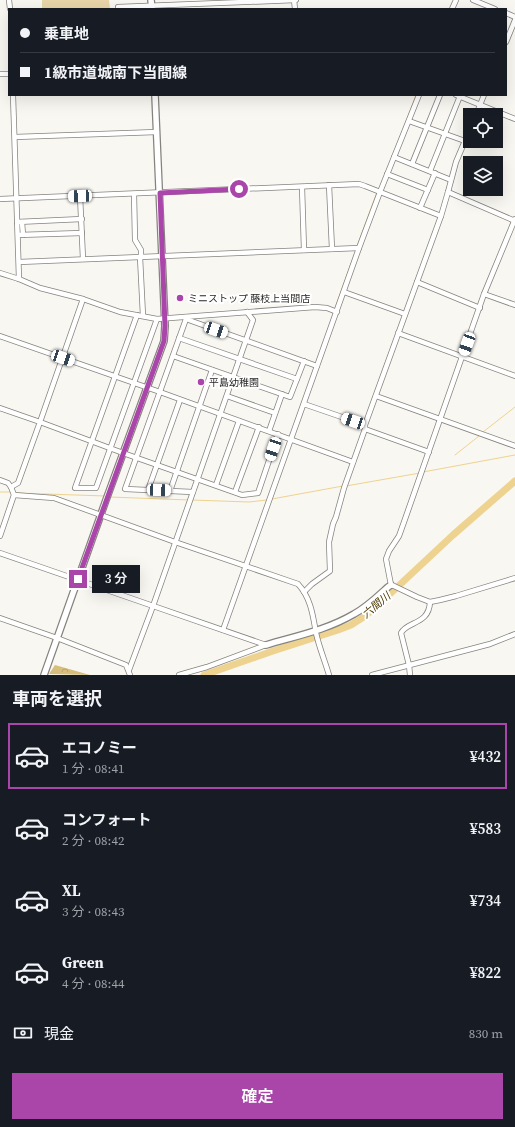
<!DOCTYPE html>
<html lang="ja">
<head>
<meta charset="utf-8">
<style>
  body { margin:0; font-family:"Source Serif 4","Noto Sans JP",serif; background:#242831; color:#f1f3f6; height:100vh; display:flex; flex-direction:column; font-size:15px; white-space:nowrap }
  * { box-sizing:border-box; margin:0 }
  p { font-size:13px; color:#9ea1a6 }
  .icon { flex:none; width:22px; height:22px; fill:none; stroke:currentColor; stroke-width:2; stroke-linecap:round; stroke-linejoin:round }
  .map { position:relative; height:675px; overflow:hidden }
  .panel { display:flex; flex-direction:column; background:#171b24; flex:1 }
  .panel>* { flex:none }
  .top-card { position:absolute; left:8px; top:8px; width:499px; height:88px; border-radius:0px; box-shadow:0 4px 16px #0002; display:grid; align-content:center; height:88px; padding:0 12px; background:#171b24 }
  .tools { position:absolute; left:463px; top:108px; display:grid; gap:8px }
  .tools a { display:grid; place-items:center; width:40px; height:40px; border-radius:0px; background:#171b24; box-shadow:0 4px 16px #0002; font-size:20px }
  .end { position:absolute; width:18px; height:18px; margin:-9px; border:5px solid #aa45aa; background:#fff; box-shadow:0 0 0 2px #fff }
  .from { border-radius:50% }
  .bubble { position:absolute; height:28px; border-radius:0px; background:#171b24; box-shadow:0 4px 16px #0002; font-size:13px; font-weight:600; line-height:28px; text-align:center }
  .car { position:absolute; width:12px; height:24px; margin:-12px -6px; border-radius:5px; box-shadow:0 0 3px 1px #0007; background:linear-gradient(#fff 24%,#345 0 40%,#fff 0 76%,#345 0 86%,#fff 0) }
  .top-card b { display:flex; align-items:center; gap:14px; height:38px; font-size:15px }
  .top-card b+b { border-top:1px solid #363941 }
  .top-card i { width:10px; height:10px; background:#f1f3f6 }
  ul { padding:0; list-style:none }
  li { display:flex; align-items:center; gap:12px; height:66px; margin:0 8px 6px; padding:0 4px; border:2px solid transparent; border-radius:0px }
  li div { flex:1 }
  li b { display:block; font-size:15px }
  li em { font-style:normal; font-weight:600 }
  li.selected { border-color:#aa45aa }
  li>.icon { width:36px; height:36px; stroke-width:1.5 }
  h2 { padding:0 12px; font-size:18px; line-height:48px }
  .pay { display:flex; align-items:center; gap:10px; height:44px; padding:0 12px; font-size:15px }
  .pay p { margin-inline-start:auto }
  .primary-button { display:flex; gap:8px; margin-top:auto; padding:8px 12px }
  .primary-button a { flex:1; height:46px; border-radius:0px; background:#aa45aa; color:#fff; font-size:16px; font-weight:600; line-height:46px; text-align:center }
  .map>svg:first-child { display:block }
</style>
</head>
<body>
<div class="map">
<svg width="515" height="675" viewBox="0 0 515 675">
  <defs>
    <pattern id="forest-crowns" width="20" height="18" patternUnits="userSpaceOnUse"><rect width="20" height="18" fill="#d8be7c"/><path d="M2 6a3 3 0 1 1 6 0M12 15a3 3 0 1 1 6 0" fill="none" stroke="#b9a36b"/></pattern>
  </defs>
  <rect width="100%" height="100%" fill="#f9f7f1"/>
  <!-- forest -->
  <path fill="url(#forest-crowns)" d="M55 665 90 675 49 674Z"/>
  <!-- pitch -->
  <path fill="#e8d6a9" d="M42 0H109L110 9H42Z"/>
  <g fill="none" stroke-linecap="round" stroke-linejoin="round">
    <!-- stream -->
    <g stroke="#eed390" stroke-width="1">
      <path d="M397 145 416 95"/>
      <path d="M357 246 377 192"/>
      <path d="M335 308 356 250"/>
      <path d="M483 432 515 407"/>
      <path d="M455 455 479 436"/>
      <path d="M423 472 515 455"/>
      <path d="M346 486 420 473"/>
      <path d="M0 492H11"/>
      <path d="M16 493 105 496"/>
      <path d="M110 497 189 500"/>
      <path d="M272 499 343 486"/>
      <path d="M192 500 249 502 267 500"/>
    </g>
    <!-- river -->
    <path stroke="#eed390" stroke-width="7" d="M204 675 273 651 338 630 351 625 365 616 377 606 453 535 515 481"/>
    <!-- minor casing -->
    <g stroke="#86837e" stroke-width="6">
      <g id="minor">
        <path d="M9 0 10 9"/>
        <path d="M294 0 295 9"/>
        <path d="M473 0 495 9"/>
        <path d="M118 9V7L296 0"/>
        <path d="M452 9 456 0"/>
        <path d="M506 13 515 17"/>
        <path d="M506 42 515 20"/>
        <path d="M0 74H9"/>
        <path d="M13 95 19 279"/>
        <path d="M456 95 515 119"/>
        <path d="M476 115 484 95"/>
        <path d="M409 121 465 141"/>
        <path d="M15 137 157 132"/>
        <path d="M394 157 451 180"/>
        <path d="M412 164 440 95"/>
        <path d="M430 171 460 96"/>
        <path d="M387 174 428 190"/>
        <path d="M329 185 332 249"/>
        <path d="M302 187 304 250"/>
        <path d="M448 192 515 221"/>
        <path d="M134 194 135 240 141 250V257"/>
        <path d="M80 196 83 259"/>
        <path d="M0 199 359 184 365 186 441 216"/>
        <path d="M420 208 435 173"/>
        <path d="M515 219 484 294 404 522 399 536 389 551 386 559 391 585 394 586 417 597 430 602 440 600 456 596 515 578"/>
        <path d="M17 222 82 219"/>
        <path d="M22 222 23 235"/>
        <path d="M18 235 82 233"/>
        <path d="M140 257 143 316"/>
        <path d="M19 262 359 248"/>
        <path d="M0 273 19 279 40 288 83 299 120 312 157 319 315 307 327 308 337 312"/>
        <path d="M417 282 480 308"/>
        <path d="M344 292 405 314"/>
        <path d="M484 294 515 305"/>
        <path d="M83 299 40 422 123 453 242 495 258 493 278 434"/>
        <path d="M137 315 75 488H96L157 319"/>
        <path d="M186 317V319L317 366"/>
        <path d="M186 319 125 489 193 492 253 320 247 312"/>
        <path d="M398 333 515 376"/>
        <path d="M0 336 160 392 353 462"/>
        <path d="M179 338 297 379"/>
        <path d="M173 356 290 397 304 361"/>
        <path d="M227 396 275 413"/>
        <path d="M376 396 515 446"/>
        <path d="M304 404 365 425"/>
        <path d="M0 408 40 422 18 483 11 487"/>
        <path d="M365 429 429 452"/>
        <path d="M269 431 282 394"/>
        <path d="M0 480 8 483 11 487 14 495 0 536"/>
        <path d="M216 485 239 421"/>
        <path d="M148 490 180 400"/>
        <path d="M170 491 212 370"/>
        <path d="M235 492 259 427"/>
        <path d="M14 495 54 498 175 542 298 584C311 598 313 616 316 633 319 647 325 661 329 675"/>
        <path d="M0 553C89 583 177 615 266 645"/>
        <path d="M304 592 312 584 330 571 329 542 333 524 336 517 344 488 365 429V425L441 216 448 192 456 162 470 129"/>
        <path d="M0 618 57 638 126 665 130 675"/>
        <path d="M223 630 359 248 380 192 419 95"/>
        <path d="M129 670 153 606 193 492"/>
        <path d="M179 675 207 667 266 645"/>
        <path d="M372 675 490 644 515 634"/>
        <path d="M410 675 409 665 401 633C407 621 429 625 430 602"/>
      </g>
    </g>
    <!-- tertiary casing -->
    <g stroke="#86837e" stroke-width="8">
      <g id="tertiary">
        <path d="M151 0 152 9"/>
        <path d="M266 645C296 636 327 630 354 614 367 607 377 597 388 587L391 585"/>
        <path d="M44 675 106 500 164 341 165 326 155 95"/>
      </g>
    </g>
    <!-- minor -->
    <use href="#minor" stroke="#fff" stroke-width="4.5"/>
    <!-- tertiary -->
    <use href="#tertiary" stroke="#fff" stroke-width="5.5"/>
  </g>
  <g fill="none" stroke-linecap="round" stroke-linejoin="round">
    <!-- route -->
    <path stroke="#aa45aa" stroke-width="5" d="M78 579 164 341 165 326 160 193 239 189"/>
  </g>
  <!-- markers -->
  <g fill="#aa45aa" stroke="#fff" stroke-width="1.5">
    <circle cx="180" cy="298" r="4"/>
    <circle cx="201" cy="382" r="4"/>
  </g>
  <g text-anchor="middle" stroke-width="4" stroke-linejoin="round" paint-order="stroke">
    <!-- poi labels -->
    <g font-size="10" fill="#272624" stroke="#fff" text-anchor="start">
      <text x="188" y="302">ミニストップ 藤枝上当間店</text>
      <text x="209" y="386">平島幼稚園</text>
    </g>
    <!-- water labels -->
    <g font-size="11" font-style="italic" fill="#493800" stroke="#fff">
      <text transform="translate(376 605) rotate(-40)" y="4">六間川</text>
    </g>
  </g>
</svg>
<div class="tools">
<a><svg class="icon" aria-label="locate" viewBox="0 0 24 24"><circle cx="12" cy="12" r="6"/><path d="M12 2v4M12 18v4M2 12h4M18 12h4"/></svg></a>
<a><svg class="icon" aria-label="layers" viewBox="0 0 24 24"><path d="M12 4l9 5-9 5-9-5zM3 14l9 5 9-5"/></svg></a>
</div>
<i class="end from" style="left:239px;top:189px"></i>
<i class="end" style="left:78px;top:579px"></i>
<div class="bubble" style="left:92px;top:565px;width:48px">3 分</div>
<i class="car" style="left:80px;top:196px;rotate:268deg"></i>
<i class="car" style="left:216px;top:330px;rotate:109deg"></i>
<i class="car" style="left:467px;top:344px;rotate:200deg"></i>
<i class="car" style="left:63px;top:358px;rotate:109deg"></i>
<i class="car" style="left:353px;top:421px;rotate:289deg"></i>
<i class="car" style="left:273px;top:449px;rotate:199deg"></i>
<i class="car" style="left:159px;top:490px;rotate:92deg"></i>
<div class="top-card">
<b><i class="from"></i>乗車地</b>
<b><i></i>1級市道城南下当間線</b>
</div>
</div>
<section class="panel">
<h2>車両を選択</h2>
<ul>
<li class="selected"><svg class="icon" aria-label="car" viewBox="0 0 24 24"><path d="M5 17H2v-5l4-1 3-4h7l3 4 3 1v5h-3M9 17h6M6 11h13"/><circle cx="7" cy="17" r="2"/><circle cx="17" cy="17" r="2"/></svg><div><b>エコノミー</b><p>1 分 · 08:41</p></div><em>¥432</em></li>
<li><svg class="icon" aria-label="car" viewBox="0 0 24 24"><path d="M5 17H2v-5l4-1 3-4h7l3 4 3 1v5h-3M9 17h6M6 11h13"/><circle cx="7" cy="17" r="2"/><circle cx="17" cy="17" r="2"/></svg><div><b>コンフォート</b><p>2 分 · 08:42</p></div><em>¥583</em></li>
<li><svg class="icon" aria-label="car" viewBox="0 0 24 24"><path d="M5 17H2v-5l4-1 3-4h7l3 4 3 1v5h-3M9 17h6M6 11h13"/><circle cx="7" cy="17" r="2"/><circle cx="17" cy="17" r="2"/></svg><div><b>XL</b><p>3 分 · 08:43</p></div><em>¥734</em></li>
<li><svg class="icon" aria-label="car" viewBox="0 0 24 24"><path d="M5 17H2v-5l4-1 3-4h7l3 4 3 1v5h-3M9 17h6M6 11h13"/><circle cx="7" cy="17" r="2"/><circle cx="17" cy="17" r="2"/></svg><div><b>Green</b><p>4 分 · 08:44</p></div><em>¥822</em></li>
</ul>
<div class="pay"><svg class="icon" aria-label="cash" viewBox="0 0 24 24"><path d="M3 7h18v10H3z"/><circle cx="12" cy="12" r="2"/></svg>現金<p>830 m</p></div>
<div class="primary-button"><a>確定</a></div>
</section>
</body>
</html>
